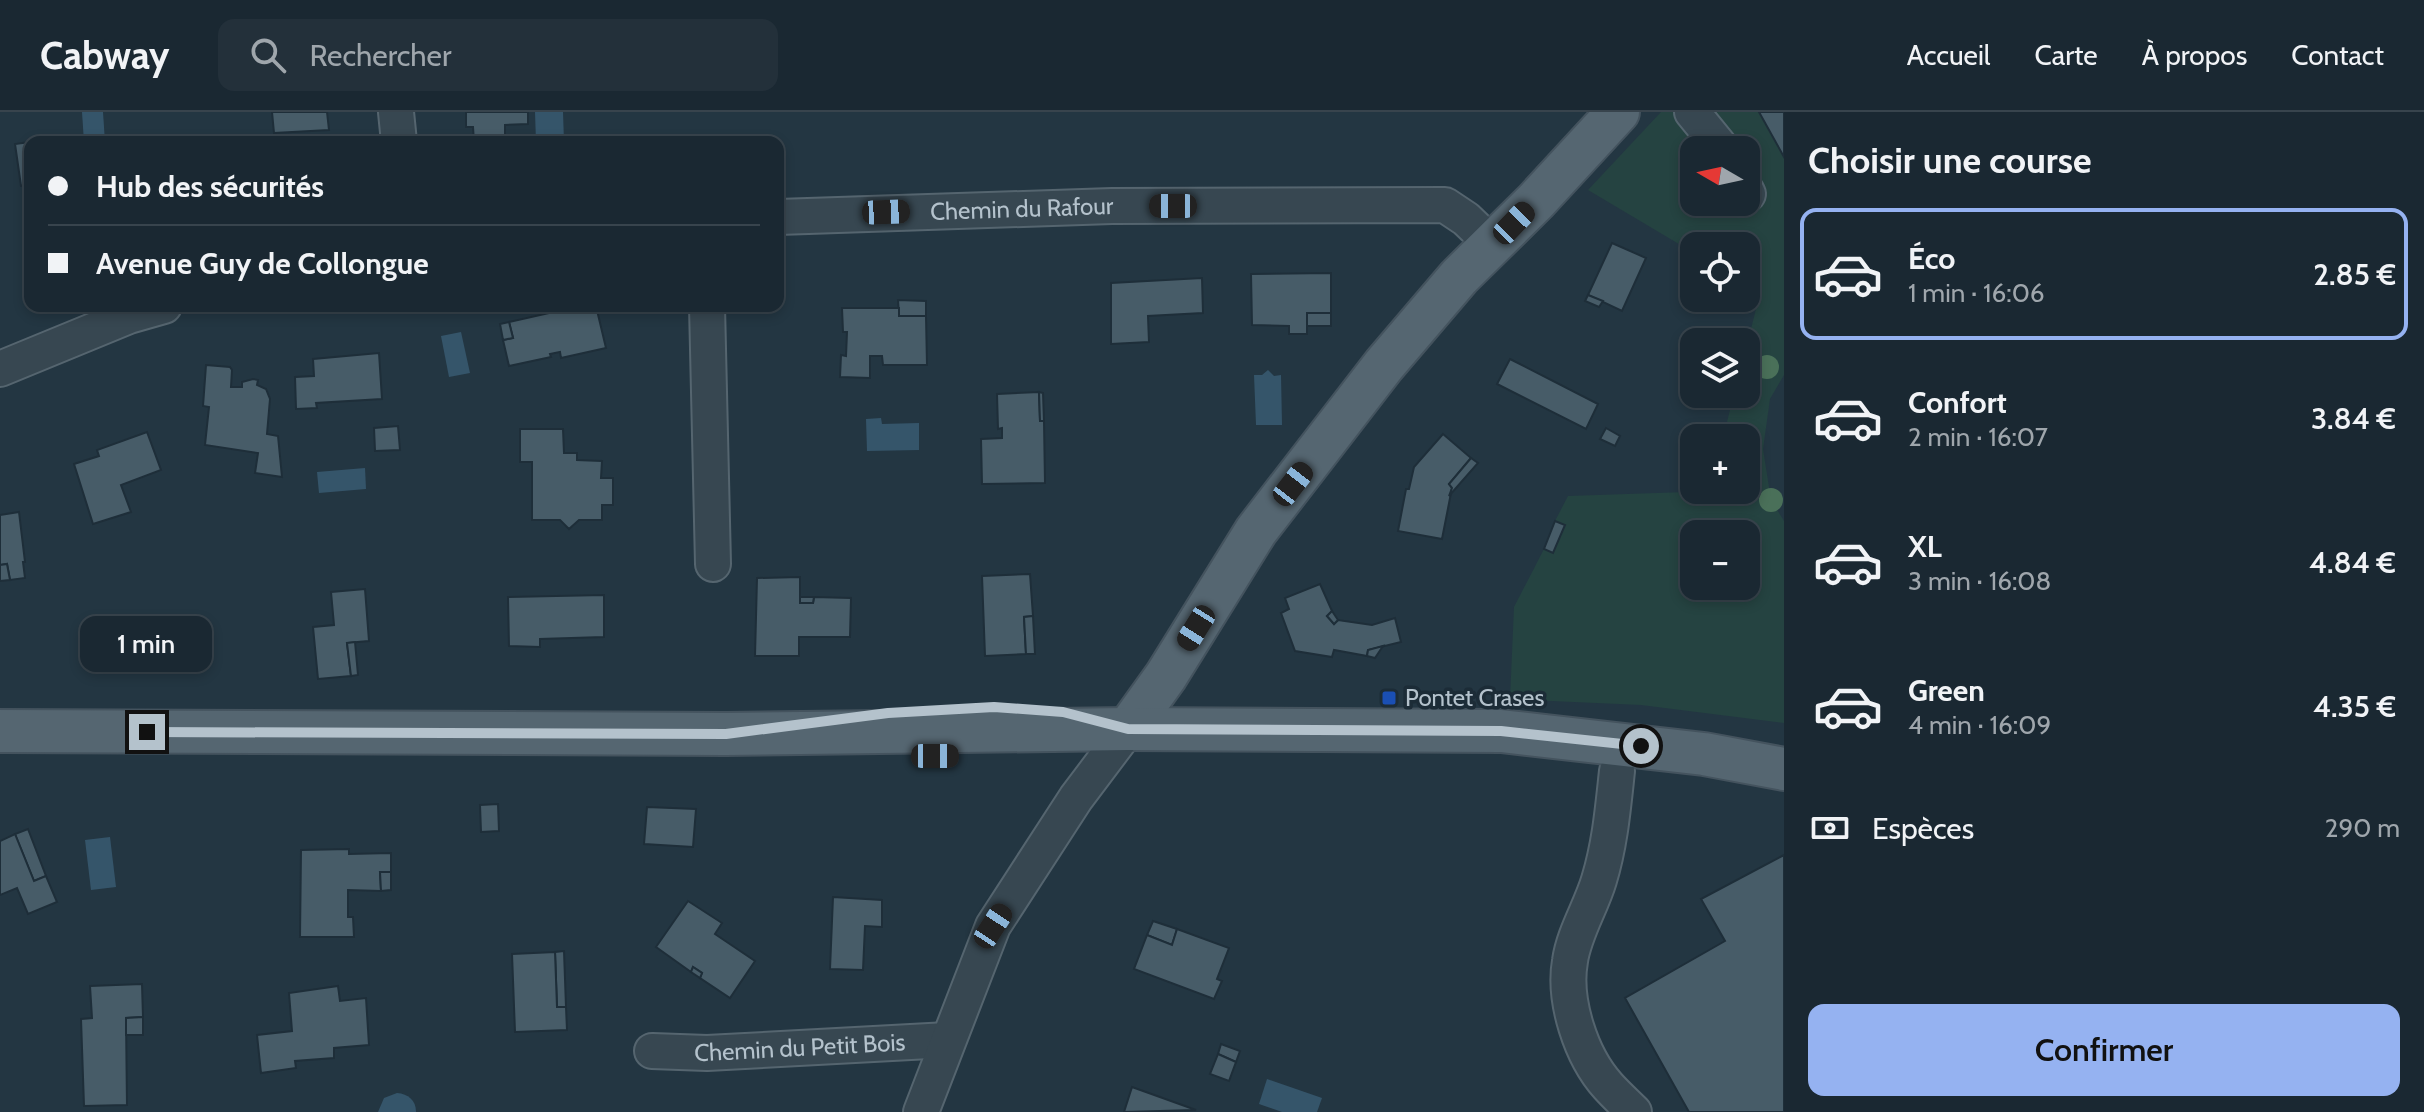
<!DOCTYPE html>
<html lang="fr">
<head>
<meta charset="utf-8">
<style>
  body { margin:0; font-family:Cabin,sans-serif; background:#23303a; color:#f1f3f6; height:100vh; display:flex; flex-direction:column; font-size:30px; white-space:nowrap }
  * { box-sizing:border-box; margin:0 }
  p { font-size:26px; color:#9fa6ac }
  .icon { flex:none; width:44px; height:44px; fill:none; stroke:currentColor; stroke-width:2; stroke-linecap:round; stroke-linejoin:round }
  .map { position:relative; flex:1; overflow:hidden }
  .sheet { display:flex; flex-direction:column; background:#1a2832; width:640px }
  .sheet>* { flex:none }
  .top-card { position:absolute; left:24px; top:24px; width:760px; height:176px; border-radius:16px; box-shadow:0 4px 12px #0003,0 0 0 2px #38444d; display:grid; align-content:center; height:176px; padding:0 24px; background:#1a2832 }
  .needle { width:52px; rotate:279deg }
  .fabs { position:absolute; left:1680px; top:24px; display:grid; gap:16px }
  .fabs a { display:grid; place-items:center; width:80px; height:80px; border-radius:16px; background:#1a2832; box-shadow:0 4px 12px #0003,0 0 0 2px #38444d; font-size:40px }
  .end { position:absolute; width:36px; height:36px; margin:-18px; border:10px solid #b4c2cc; background:#111; box-shadow:0 0 0 4px #111 }
  .from { border-radius:50% }
  .bubble { position:absolute; height:56px; border-radius:16px; background:#1a2832; box-shadow:0 4px 12px #0003,0 0 0 2px #38444d; font-size:26px; font-weight:600; line-height:56px; text-align:center }
  .car { position:absolute; width:24px; height:48px; margin:-24px -12px; border-radius:10px; box-shadow:0 0 6px 2px #0007; background:linear-gradient(#222 24%,#8ab4d8 0 40%,#222 0 76%,#8ab4d8 0 86%,#222 0) }
  .top-card b { display:flex; align-items:center; gap:28px; height:76px; font-size:30px }
  .top-card b+b { border-top:2px solid #38444d }
  .top-card i { width:20px; height:20px; background:#f1f3f6 }
  ul { padding:0; list-style:none }
  li { display:flex; align-items:center; gap:24px; height:132px; margin:0 16px 12px; padding:0 8px; border:4px solid transparent; border-radius:16px }
  li div { flex:1 }
  li b { display:block; font-size:30px }
  li em { font-style:normal; font-weight:600 }
  li.current { border-color:#95b2f1 }
  li>.icon { width:72px; height:72px; stroke-width:1.5 }
  h2 { padding:0 24px; font-size:36px; line-height:96px }
  .pay { display:flex; align-items:center; gap:20px; height:88px; padding:0 24px; font-size:30px }
  .pay p { margin-inline-start:auto }
  .primary-button { display:flex; gap:16px; margin-top:auto; padding:16px 24px }
  .primary-button a { flex:1; height:92px; border-radius:16px; background:#95b2f1; color:#111; font-size:32px; font-weight:600; line-height:92px; text-align:center }
  header { display:flex; align-items:center; gap:48px; box-sizing:border-box; height:112px; padding:0 40px; background:#1a2832; border-bottom:2px solid #38444d }
  header strong { font-size:38px }
  nav { display:flex; gap:44px; margin-inline-start:auto; font-size:28px }
  .search { width:560px; height:72px; background:#23303a; display:flex; align-items:center; gap:20px; box-sizing:border-box; padding:0 28px; border-radius:16px; color:#9fa6ac; font-size:30px }
  main { display:flex; flex:1; min-height:0 }
  .map>svg:first-child { display:block }
</style>
</head>
<body>
<header>
<strong>Cabway</strong>
<div class="search"><svg class="icon" aria-label="search" viewBox="0 0 24 24"><circle cx="10" cy="10" r="6"/><path d="M15 15l6 6"/></svg>Rechercher</div>
<nav><a>Accueil</a><a>Carte</a><a>À propos</a><a>Contact</a></nav>
</header>
<main>
<div class="map">
<svg width="1784" height="1000" viewBox="0 0 1784 1000">
  <rect width="100%" height="100%" fill="#233642"/>
  <!-- green -->
  <path fill="#254341" fill-rule="evenodd" d="M1661 0H1759L1784 45V263L1770 287 1763 337 1771 388 1784 409V611L1641 593 1510 587 1514 495 1544 437 1554 440 1565 413 1555 409 1568 384 1746 378V326H1723L1734 282H1746V237L1760 181 1746 172V134H1694V141L1588 78ZM1694 38H1746V90H1694ZM1694 422H1746V474H1694Z"/>
  <!-- water -->
  <g fill="#35556a">
    <path d="M82 0H103L105 30H84Z"/>
    <path d="M535 0H563L564 30H536Z"/>
    <path d="M461 220 470 261 449 265 441 224Z"/>
    <path d="M1268 258 1274 264 1281 263 1282 313H1256L1254 263H1262Z"/>
    <path d="M881 306 882 312 919 311V338L867 339 866 307Z"/>
    <path d="M365 356 366 377 319 381 317 360Z"/>
    <path d="M110 725 116 775 91 778 85 728Z"/>
    <path d="M1267 967 1322 986 1317 1000H1282L1259 992Z"/>
    <path d="M397 981C408 982 416 988 416 1000H378L384 986Z"/>
  </g>
  <!-- building -->
  <g fill="#475c68" stroke="#1e2e39" stroke-width="2">
    <path d="M272 0H327L329 18 274 21Z"/>
    <path d="M466 0H528V12L505 13V30H474L473 15H466Z"/>
    <path d="M1759 0H1784V45Z"/>
    <path d="M30 30V73L21 74 15 32Z"/>
    <path d="M26 129H30V169H29Z"/>
    <path d="M1612 131 1646 146 1622 199 1588 183Z"/>
    <path d="M1331 161V201H1307V222H1289V214L1252 213 1251 162Z"/>
    <path d="M1202 166 1203 201 1148 204 1149 230 1111 232V171Z"/>
    <path d="M1588 183 1603 189 1599 195 1585 189Z"/>
    <path d="M898 188 926 189V204H899Z"/>
    <path d="M580 194H596L606 236 561 246 560 240 550 242 551 245 509 254 503 228 513 226 509 210Z"/>
    <path d="M842 196H899V204H926L927 253H883L882 244H870V266L840 265 841 243 846 244 847 220H843Z"/>
    <rect x="1307" y="201" width="24" height="13"/>
    <path d="M509 210 513 226 503 228 500 212Z"/>
    <path d="M379 241 382 287 316 291 317 296 296 297 295 265 314 264 313 247Z"/>
    <path d="M1510 247 1598 292 1586 317 1497 272Z"/>
    <path d="M206 253 230 255 232 258 231 275H242V270L253 267 258 268 257 273 266 277 270 287 267 322 278 324 282 365 255 361 258 341 205 333 209 295 203 294Z"/>
    <path d="M1039 280 1040 309H1044L1045 371 982 372 981 327 1002 326V316L998 317 997 282Z"/>
    <path d="M1039 280 1043 281 1044 309H1040Z"/>
    <path d="M398 314 400 338 375 339 374 316Z"/>
    <path d="M1606 316 1620 324 1615 334 1600 327Z"/>
    <path d="M520 317H563L564 341H577V348L602 349 601 366H613V393H602V408H579L569 417 560 408H532V350H520Z"/>
    <path d="M147 320 161 358 121 373 131 400 93 412 74 352 99 344 97 338Z"/>
    <path d="M1443 322 1471 346 1449 372 1452 376 1442 427 1398 419 1406 377H1409L1414 355Z"/>
    <path d="M1471 346 1478 351 1449 384 1452 376 1449 372Z"/>
    <path d="M19 400 25 450H23L25 466 10 468 7 452 0 453V403Z"/>
    <path d="M1555 409 1565 413 1553 441 1544 437Z"/>
    <path d="M7 452 10 468 0 469V453Z"/>
    <path d="M1030 462 1033 504 1024 505 1026 542 985 544 982 464Z"/>
    <path d="M800 465V491H813L814 485 851 486 850 525H799V544H755L757 466Z"/>
    <path d="M1320 472 1332 499 1327 504 1334 512 1338 508 1372 513 1395 506 1401 530 1368 538 1367 544 1334 538 1332 545 1295 539 1281 501 1289 497 1285 486Z"/>
    <path d="M365 477 369 529 347 531 351 564 318 567 313 515 334 513 331 480Z"/>
    <path d="M604 483V525L540 527V535L509 534 508 485Z"/>
    <path d="M800 485H814L813 491H800Z"/>
    <path d="M1332 499 1338 508 1334 512 1327 504Z"/>
    <path d="M1033 504 1035 542H1026L1024 505Z"/>
    <path d="M355 530 358 563 351 564 347 531Z"/>
    <path d="M1383 534 1375 546 1367 544 1368 538Z"/>
    <path d="M498 692 499 719 481 720 480 693Z"/>
    <path d="M647 695 696 697 693 735 644 732Z"/>
    <path d="M28 717 46 764 34 769 15 722Z"/>
    <path d="M15 722 34 769 46 764 57 790 28 802 17 776 0 783V729Z"/>
    <path d="M349 737V742L391 741V760H380L381 779 348 778V805H353L354 825H300L301 738Z"/>
    <path d="M1784 743V1000H1689L1625 886 1725 829 1701 787Z"/>
    <path d="M380 760H391V778L381 779Z"/>
    <path d="M833 785 882 788V815L865 814 863 858 830 857Z"/>
    <path d="M688 789 722 811 715 822 755 849 730 886 700 866 702 861 693 855 691 860 656 835Z"/>
    <path d="M1153 809 1177 817 1172 833 1147 823Z"/>
    <path d="M1177 817 1229 836 1217 867 1222 869 1214 887 1134 857 1147 823 1172 833Z"/>
    <path d="M564 839 566 895H557L555 840Z"/>
    <path d="M555 840 557 895H566L567 918 515 920 512 842Z"/>
    <path d="M693 855 702 861 700 866 691 860Z"/>
    <path d="M142 872 143 905 126 906 127 993 84 994 81 907 92 906 90 874Z"/>
    <path d="M338 874 340 889 366 886 369 933 334 936V946L295 949 296 956 261 961 257 923 292 919 289 881Z"/>
    <path d="M143 905V923H126V906Z"/>
    <path d="M1221 932 1240 939 1236 950 1218 942Z"/>
    <path d="M1218 942 1236 950 1229 969 1210 962Z"/>
    <path d="M1132 975 1196 998 1124 1000Z"/>
  </g>
  <g fill="none" stroke-linecap="round" stroke-linejoin="round">
    <!-- minor casing -->
    <g stroke="#55656f" stroke-width="38">
      <g id="minor">
        <path d="M396 0 399 30"/>
        <path d="M1692 0 1723 38"/>
        <path d="M1746 78 1748 82"/>
        <path id="s1" d="M778 105 1112 94 1445 93 1466 107 1493 133"/>
        <path d="M707 194 713 452"/>
        <path d="M0 257 129 204 164 194"/>
        <path d="M1617 659C1613 696 1610 732 1599 768 1591 795 1574 821 1570 849 1563 889 1581 944 1608 974 1616 983 1626 992 1634 1000"/>
        <path id="s2" d="M652 939 707 941 948 928"/>
        <path d="M921 1000 993 814 1076 686 1128 617"/>
      </g>
    </g>
    <!-- major casing -->
    <g stroke="#44535e" stroke-width="46">
      <g id="major">
        <path d="M1128 617 1166 564 1256 419 1384 253 1459 165 1536 89 1618 0"/>
        <path d="M0 619 726 622 1128 617 1501 619 1704 642 1784 657"/>
      </g>
    </g>
    <!-- minor -->
    <use href="#minor" stroke="#374751" stroke-width="34"/>
    <!-- major -->
    <use href="#major" stroke="#556671" stroke-width="42"/>
  </g>
  <!-- trees -->
  <g fill="#4a7059">
    <circle cx="1767" cy="255" r="12"/>
    <circle cx="1771" cy="388" r="12"/>
  </g>
  <g fill="none" stroke-linecap="round" stroke-linejoin="round">
    <!-- route -->
    <path stroke="#b4c2cc" stroke-width="10" d="M147 620 726 622 888 601 994 595 1063 600 1128 617 1501 619 1641 634"/>
  </g>
  <!-- markers -->
  <rect fill="#1a4fb4" stroke="#1c2c37" stroke-width="3" x="1381" y="578" width="16" height="16" rx="4"/>
  <g text-anchor="middle" stroke-width="7" stroke-linejoin="round" paint-order="stroke">
    <!-- street labels -->
    <g font-size="24" fill="#b4c2cc" stroke="#1c2c37">
      <text dy="8" stroke="none"><textPath href="#s1" startOffset="244">Chemin du Rafour</textPath></text>
      <text dy="8" stroke="none"><textPath href="#s2" startOffset="148">Chemin du Petit Bois</textPath></text>
    </g>
    <!-- poi labels -->
    <g font-size="24" fill="#b4c2cc" stroke="#1c2c37" text-anchor="start">
      <text x="1405" y="594">Pontet Crases</text>
    </g>
  </g>
</svg>
<div class="fabs">
<a><svg class="needle" viewBox="-14 -14 28 28"><path d="M0-13l5 13h-10z" fill="#e53935"/><path d="M0 13l5-13h-10z" fill="#9fa6ac"/></svg></a>
<a><svg class="icon" aria-label="locate" viewBox="0 0 24 24"><circle cx="12" cy="12" r="6"/><path d="M12 2v4M12 18v4M2 12h4M18 12h4"/></svg></a>
<a><svg class="icon" aria-label="layers" viewBox="0 0 24 24"><path d="M12 4l9 5-9 5-9-5zM3 14l9 5 9-5"/></svg></a>
<a>+</a>
<a>−</a>
</div>
<i class="end from" style="left:1641px;top:634px"></i>
<i class="end" style="left:147px;top:620px"></i>
<div class="bubble" style="left:80px;top:504px;width:132px">1 min</div>
<i class="car" style="left:1173px;top:94px;rotate:270deg"></i>
<i class="car" style="left:886px;top:100px;rotate:88deg"></i>
<i class="car" style="left:1514px;top:111px;rotate:44deg"></i>
<i class="car" style="left:1293px;top:372px;rotate:38deg"></i>
<i class="car" style="left:1196px;top:516px;rotate:212deg"></i>
<i class="car" style="left:935px;top:644px;rotate:90deg"></i>
<i class="car" style="left:993px;top:814px;rotate:33deg"></i>
<div class="top-card">
<b><i class="from"></i>Hub des sécurités</b>
<b><i></i>Avenue Guy de Collongue</b>
</div>
</div>
<section class="sheet">
<h2>Choisir une course</h2>
<ul>
<li class="current"><svg class="icon" aria-label="car" viewBox="0 0 24 24"><path d="M5 17H2v-5l4-1 3-4h7l3 4 3 1v5h-3M9 17h6M6 11h13"/><circle cx="7" cy="17" r="2"/><circle cx="17" cy="17" r="2"/></svg><div><b>Éco</b><p>1 min · 16:06</p></div><em>2.85 €</em></li>
<li><svg class="icon" aria-label="car" viewBox="0 0 24 24"><path d="M5 17H2v-5l4-1 3-4h7l3 4 3 1v5h-3M9 17h6M6 11h13"/><circle cx="7" cy="17" r="2"/><circle cx="17" cy="17" r="2"/></svg><div><b>Confort</b><p>2 min · 16:07</p></div><em>3.84 €</em></li>
<li><svg class="icon" aria-label="car" viewBox="0 0 24 24"><path d="M5 17H2v-5l4-1 3-4h7l3 4 3 1v5h-3M9 17h6M6 11h13"/><circle cx="7" cy="17" r="2"/><circle cx="17" cy="17" r="2"/></svg><div><b>XL</b><p>3 min · 16:08</p></div><em>4.84 €</em></li>
<li><svg class="icon" aria-label="car" viewBox="0 0 24 24"><path d="M5 17H2v-5l4-1 3-4h7l3 4 3 1v5h-3M9 17h6M6 11h13"/><circle cx="7" cy="17" r="2"/><circle cx="17" cy="17" r="2"/></svg><div><b>Green</b><p>4 min · 16:09</p></div><em>4.35 €</em></li>
</ul>
<div class="pay"><svg class="icon" aria-label="cash" viewBox="0 0 24 24"><path d="M3 7h18v10H3z"/><circle cx="12" cy="12" r="2"/></svg>Espèces<p>290 m</p></div>
<div class="primary-button"><a>Confirmer</a></div>
</section>
</main>
</body>
</html>
